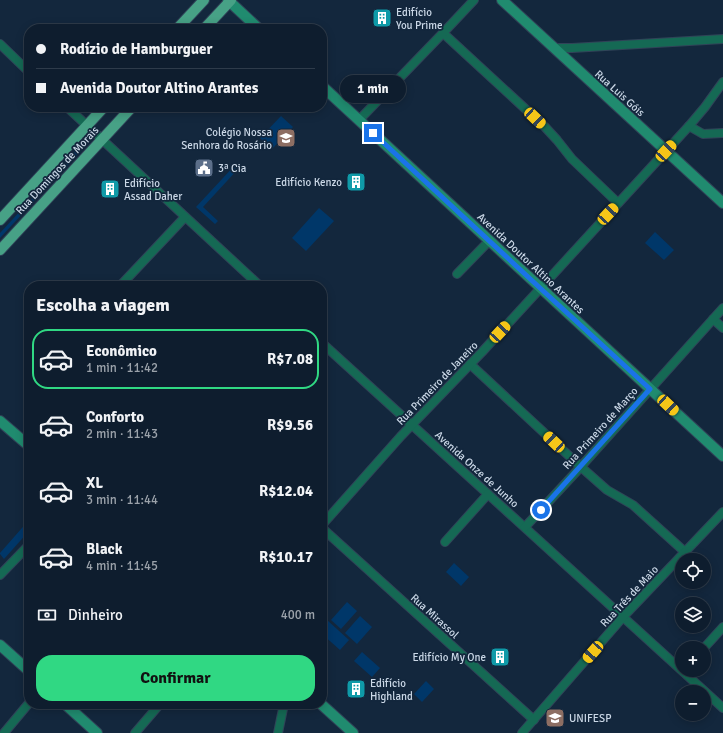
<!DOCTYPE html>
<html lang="pt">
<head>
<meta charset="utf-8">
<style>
  body { margin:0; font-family:Signika,sans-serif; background:#1c2a3a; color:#f1f3f6; height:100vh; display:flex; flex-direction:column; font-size:15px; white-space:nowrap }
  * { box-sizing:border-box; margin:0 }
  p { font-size:13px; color:#9ba2aa }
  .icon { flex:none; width:22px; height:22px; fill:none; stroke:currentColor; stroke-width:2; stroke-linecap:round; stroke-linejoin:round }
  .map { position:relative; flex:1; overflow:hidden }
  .details { position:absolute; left:24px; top:281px; width:303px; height:428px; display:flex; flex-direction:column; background:#0e1d2e; border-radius:16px; box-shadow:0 2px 10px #0003,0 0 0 1px #2e3b4a }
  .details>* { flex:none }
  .guide { position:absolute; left:24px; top:24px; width:303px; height:88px; border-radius:16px; box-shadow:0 2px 10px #0003,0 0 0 1px #2e3b4a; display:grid; align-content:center; height:88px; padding:0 12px; background:#0e1d2e }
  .controls { position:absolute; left:675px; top:553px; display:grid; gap:8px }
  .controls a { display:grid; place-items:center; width:36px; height:36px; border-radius:50%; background:#0e1d2e; box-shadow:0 2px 10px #0003,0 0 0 1px #2e3b4a; font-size:20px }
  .end { position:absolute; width:18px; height:18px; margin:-9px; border:5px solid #1a73e8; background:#fff; box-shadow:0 0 0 2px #fff }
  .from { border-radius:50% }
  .bubble { position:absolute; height:28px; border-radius:14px; background:#0e1d2e; box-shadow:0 2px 10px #0003,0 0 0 1px #2e3b4a; font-size:13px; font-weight:700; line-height:28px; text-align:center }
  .car { position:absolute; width:12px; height:24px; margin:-12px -6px; border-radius:5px; box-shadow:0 0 3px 1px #0007; background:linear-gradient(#f5c518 24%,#345 0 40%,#f5c518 0 76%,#345 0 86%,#f5c518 0) }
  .guide b { display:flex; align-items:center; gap:14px; height:38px; font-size:15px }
  .guide b+b { border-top:1px solid #2e3b4a }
  .guide i { width:10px; height:10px; background:#f1f3f6 }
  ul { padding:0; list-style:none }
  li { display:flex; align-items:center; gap:12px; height:60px; margin:0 8px 6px; padding:0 4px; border:2px solid transparent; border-radius:16px }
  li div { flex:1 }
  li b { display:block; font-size:15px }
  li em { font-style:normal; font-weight:700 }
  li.on { border-color:#30d883 }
  li>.icon { width:36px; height:36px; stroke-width:1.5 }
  h2 { padding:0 12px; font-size:18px; line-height:48px }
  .pay { display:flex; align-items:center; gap:10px; height:44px; padding:0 12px; font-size:15px }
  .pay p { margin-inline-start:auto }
  .button { display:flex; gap:8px; margin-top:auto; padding:8px 12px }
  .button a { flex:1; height:46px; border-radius:16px; background:#30d883; color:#111; font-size:16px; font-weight:700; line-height:46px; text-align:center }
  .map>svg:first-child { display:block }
</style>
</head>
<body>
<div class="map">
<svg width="723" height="733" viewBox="0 0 723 733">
  <rect width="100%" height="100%" fill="#13273d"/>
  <!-- green -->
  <g fill="#003769">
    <path d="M281 116 293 127 272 149 260 138Z"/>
    <path d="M83 143 85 146 0 238V233Z"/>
    <path d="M236 164 239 168 203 207 218 221 215 224 196 207Z"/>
    <path d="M319 208 334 221 306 251 292 238Z"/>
    <path d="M655 232 674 250 664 260 645 243Z"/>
    <path d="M29 520V531L4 559 0 554V553Z"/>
    <path d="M454 563 469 577 461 586 446 572Z"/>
    <path d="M347 602 357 611 341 629 331 620Z"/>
    <path d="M360 616 372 627 357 644 345 633Z"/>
    <path d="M327 620 349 640 340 650 322 634V625Z"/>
    <path d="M362 652 380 668 372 677 354 661Z"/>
    <path d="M426 681 434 689 422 702 414 694Z"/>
  </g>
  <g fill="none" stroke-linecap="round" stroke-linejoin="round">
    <!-- street casing -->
    <g stroke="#304358" stroke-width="10">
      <g id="street">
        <path d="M443 33 545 127 557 140 572 159 618 203"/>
        <path d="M0 44 29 72"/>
        <path d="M554 48H572L723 39"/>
        <path d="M67 107 260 286"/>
        <path d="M359 120 443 33 474 0"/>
        <path d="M689 126 703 134 723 133"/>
        <path d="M457 274 489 241"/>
        <path d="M120 286 185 217"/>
        <path d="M713 319 723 328"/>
        <path d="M322 343 723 708"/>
        <path d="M470 364 581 467 607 490 633 505 685 552"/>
        <path d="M322 525 401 436 482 352 689 126 705 107 723 82"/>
        <path d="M525 527 576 472 723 308"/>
        <path d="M322 528 534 720"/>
        <path d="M445 542 488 494"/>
        <path d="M0 575 29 545"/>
        <path d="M704 648 723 627"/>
        <path d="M4 733 29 703"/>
        <path d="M135 733 160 704"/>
        <path d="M278 733 284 704"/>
        <path d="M522 733 623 617 723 512"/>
      </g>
    </g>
    <!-- secondary casing -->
    <g stroke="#304358" stroke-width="12">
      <g id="secondary">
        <path d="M228 0 259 29"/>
        <path d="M502 0 723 203"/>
        <path d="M322 86 723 456"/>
        <path d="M0 421 29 446"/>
        <path d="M0 645 29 671"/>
        <path d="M65 704 97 733"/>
        <path d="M321 704 353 733"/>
      </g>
    </g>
    <!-- primary casing -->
    <g stroke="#304358" stroke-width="12">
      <g id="primary">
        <path d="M177 29 204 0"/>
        <path d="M204 29 231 0"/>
        <path d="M0 220 104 107"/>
        <path d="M0 250 132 107"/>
      </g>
    </g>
    <!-- street -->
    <use href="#street" stroke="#156954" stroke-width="8"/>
    <!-- secondary -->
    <use href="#secondary" stroke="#208b6f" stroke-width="10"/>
    <!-- primary -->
    <use href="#primary" stroke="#47a186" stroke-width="10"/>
  </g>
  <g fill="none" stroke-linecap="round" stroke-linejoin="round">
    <!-- route -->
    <path stroke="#1a73e8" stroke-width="5" d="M373 133 540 288 650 389 541 510"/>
  </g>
  <!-- icons -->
  <defs>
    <g id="building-square" transform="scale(1)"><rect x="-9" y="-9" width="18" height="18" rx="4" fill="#0f9aa8" stroke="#13273d"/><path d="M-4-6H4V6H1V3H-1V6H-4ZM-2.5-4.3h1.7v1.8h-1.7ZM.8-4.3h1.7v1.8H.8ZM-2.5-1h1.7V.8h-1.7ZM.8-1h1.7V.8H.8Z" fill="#fff"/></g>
    <g id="school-square" transform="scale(1)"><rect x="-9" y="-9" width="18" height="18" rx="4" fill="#8d6e63" stroke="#13273d"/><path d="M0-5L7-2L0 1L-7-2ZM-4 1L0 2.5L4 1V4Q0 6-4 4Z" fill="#fff"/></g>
    <g id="civic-square" transform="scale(1)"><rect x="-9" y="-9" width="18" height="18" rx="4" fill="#5c6f8a" stroke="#13273d"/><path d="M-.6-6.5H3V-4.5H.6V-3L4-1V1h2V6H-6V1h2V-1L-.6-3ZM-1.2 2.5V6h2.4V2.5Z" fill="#fff"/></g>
    <g id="university-square" transform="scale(1)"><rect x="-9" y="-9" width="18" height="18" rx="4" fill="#8d6e63" stroke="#13273d"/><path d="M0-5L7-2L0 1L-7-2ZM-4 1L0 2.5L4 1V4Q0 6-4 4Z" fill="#fff"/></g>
  </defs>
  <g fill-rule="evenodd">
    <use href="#building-square" x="382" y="18"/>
    <use href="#school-square" x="286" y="138"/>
    <use href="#civic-square" x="204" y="168"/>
    <use href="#building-square" x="356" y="182"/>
    <use href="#building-square" x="110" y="189"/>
    <use href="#building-square" x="500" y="657"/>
    <use href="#building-square" x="356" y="689"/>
    <use href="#university-square" x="555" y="718"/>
  </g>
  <g text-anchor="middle" stroke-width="3.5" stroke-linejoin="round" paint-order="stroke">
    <!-- poi labels -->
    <g font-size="11" fill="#cbd8e7" stroke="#13273d" text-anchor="start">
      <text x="396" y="16">Edifício<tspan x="396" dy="13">You Prime</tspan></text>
      <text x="272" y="136" text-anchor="end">Colégio Nossa<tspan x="272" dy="13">Senhora do Rosário</tspan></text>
      <text x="218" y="172">3ª Cia</text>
      <text x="342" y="186" text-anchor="end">Edifício Kenzo</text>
      <text x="124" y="187">Edifício<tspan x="124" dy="13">Assad Daher</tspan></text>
      <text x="486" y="661" text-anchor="end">Edifício My One</text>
      <text x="370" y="687">Edifício<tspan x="370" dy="13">Highland</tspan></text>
      <text x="569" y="722">UNIFESP</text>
    </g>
    <!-- street labels -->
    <g font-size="11" fill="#cbd8e7" stroke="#13273d">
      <text transform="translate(620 93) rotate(42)" y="4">Rua Luis Góis</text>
      <text transform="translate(57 170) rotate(-47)" y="4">Rua Domingos de Morais</text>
      <text transform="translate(531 263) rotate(43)" y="4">Avenida Doutor Altino Arantes</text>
      <text transform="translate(437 383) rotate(-46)" y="4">Rua Primeiro de Janeiro</text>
      <text transform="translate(600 428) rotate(-48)" y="4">Rua Primeiro de Março</text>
      <text transform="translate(477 469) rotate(42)" y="4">Avenida Onze de Junho</text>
      <text transform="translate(629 596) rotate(-47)" y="4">Rua Três de Maio</text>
      <text transform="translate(435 616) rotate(42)" y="4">Rua Mirassol</text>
    </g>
  </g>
</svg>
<div class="controls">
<a><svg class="icon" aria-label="locate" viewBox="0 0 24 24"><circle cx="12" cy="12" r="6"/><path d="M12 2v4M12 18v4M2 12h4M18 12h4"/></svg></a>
<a><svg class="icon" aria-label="layers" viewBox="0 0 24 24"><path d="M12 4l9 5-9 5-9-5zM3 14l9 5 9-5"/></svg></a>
<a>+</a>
<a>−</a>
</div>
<i class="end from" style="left:541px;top:510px"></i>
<i class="end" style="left:373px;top:133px"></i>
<div class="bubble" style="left:340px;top:75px;width:66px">1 min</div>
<i class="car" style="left:535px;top:118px;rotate:133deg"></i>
<i class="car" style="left:666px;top:151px;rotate:43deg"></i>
<i class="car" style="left:608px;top:214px;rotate:43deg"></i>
<i class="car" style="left:500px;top:332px;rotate:43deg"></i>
<i class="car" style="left:668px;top:405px;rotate:133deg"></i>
<i class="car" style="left:554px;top:442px;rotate:313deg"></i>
<i class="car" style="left:593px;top:652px;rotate:221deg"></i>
<div class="guide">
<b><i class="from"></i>Rodízio de Hamburguer</b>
<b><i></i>Avenida Doutor Altino Arantes</b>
</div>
<section class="details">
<h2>Escolha a viagem</h2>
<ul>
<li class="on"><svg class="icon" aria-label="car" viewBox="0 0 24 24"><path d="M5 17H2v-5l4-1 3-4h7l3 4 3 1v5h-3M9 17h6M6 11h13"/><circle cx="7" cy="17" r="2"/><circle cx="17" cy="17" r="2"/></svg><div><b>Econômico</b><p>1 min · 11:42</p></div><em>R$7.08</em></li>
<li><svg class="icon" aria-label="car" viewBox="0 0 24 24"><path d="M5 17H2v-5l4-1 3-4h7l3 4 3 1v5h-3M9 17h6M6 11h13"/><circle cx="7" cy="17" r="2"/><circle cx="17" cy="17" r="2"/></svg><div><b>Conforto</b><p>2 min · 11:43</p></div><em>R$9.56</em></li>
<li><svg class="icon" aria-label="car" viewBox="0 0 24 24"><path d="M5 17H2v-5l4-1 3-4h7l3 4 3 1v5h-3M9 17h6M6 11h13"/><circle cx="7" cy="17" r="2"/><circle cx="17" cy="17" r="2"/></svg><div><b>XL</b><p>3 min · 11:44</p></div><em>R$12.04</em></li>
<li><svg class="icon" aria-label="car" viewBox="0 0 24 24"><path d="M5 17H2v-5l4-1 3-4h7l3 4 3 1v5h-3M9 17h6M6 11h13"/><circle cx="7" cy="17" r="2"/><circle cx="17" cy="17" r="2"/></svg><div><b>Black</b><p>4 min · 11:45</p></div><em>R$10.17</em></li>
</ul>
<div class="pay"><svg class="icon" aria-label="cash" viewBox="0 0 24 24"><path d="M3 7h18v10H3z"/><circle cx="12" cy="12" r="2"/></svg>Dinheiro<p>400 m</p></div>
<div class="button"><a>Confirmar</a></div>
</section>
</div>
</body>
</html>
